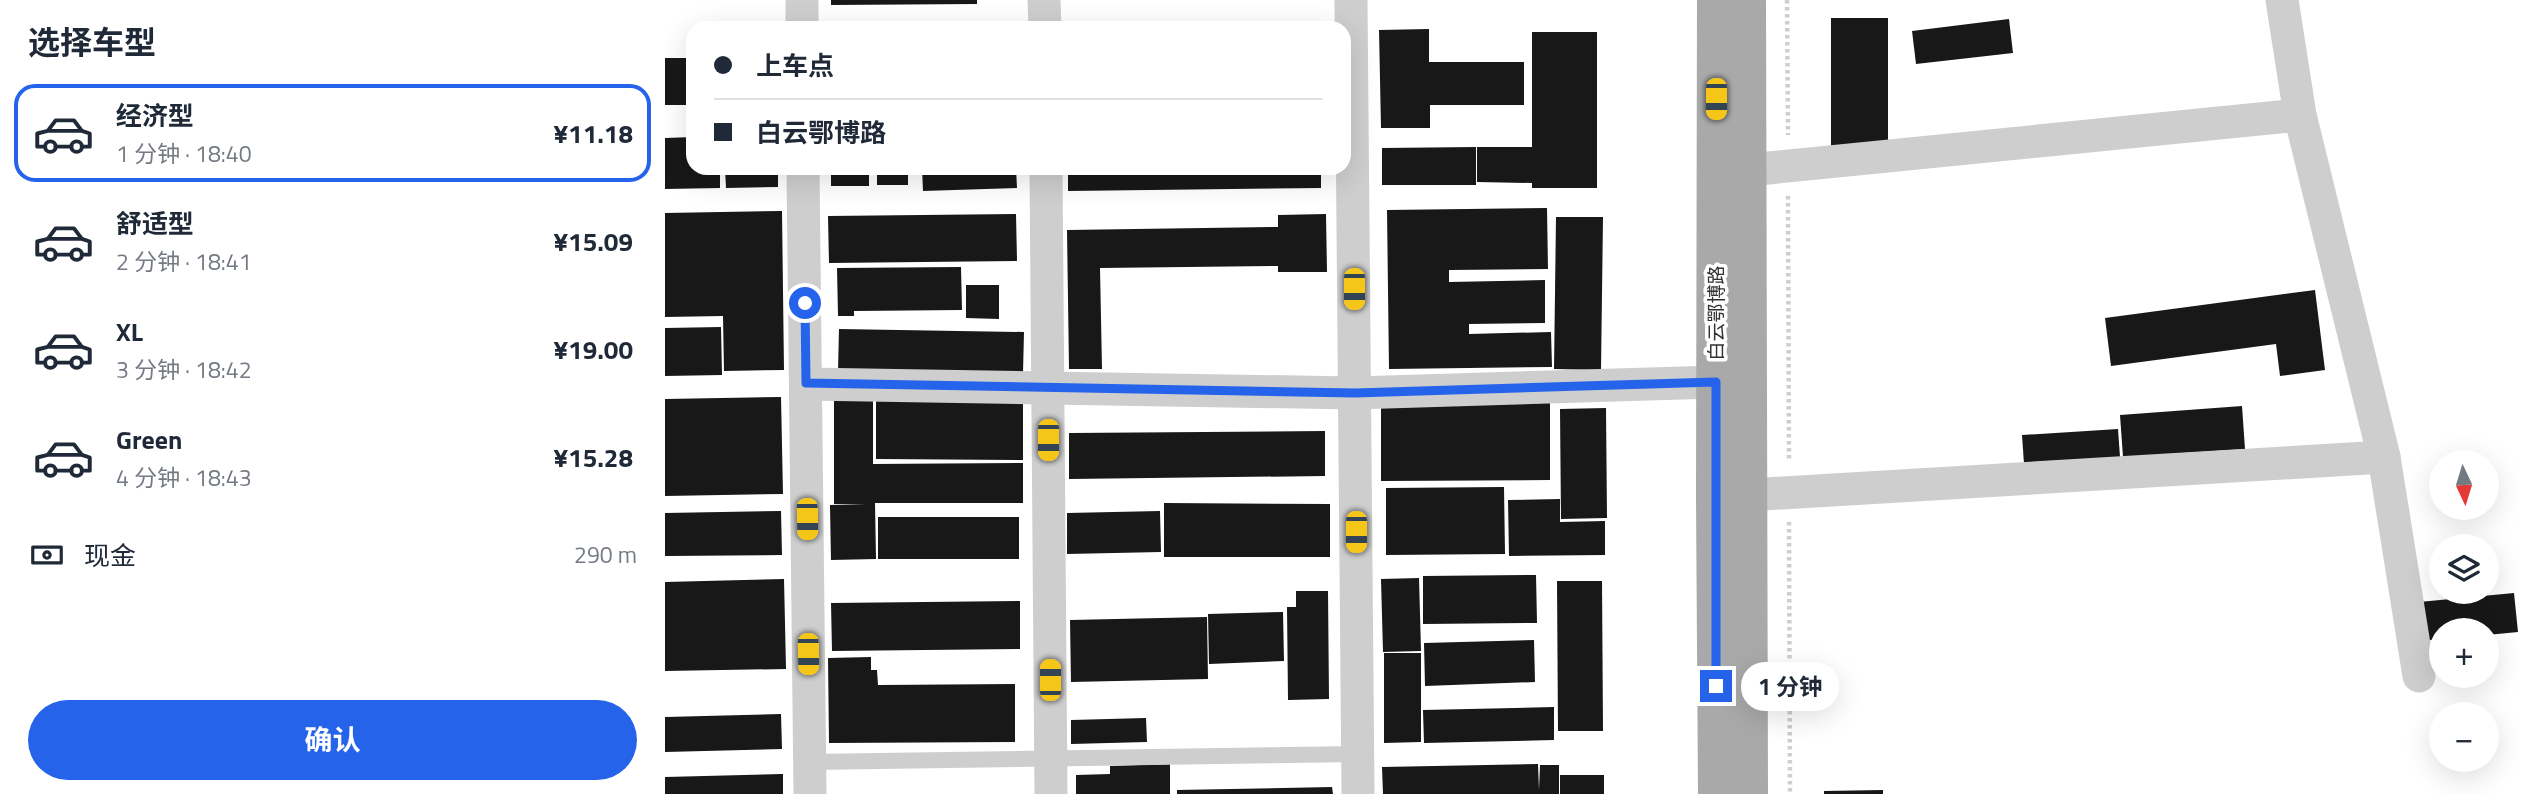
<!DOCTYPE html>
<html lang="zh">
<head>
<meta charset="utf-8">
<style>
  body { margin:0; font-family:"Titillium Web","Noto Sans SC",sans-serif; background:#f2f2f3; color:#1f2937; height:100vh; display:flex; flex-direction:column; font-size:26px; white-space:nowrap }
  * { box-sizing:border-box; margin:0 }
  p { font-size:23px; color:#747a83 }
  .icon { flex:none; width:38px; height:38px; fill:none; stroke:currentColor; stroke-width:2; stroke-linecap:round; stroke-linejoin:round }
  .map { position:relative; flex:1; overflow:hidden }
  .details { display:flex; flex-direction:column; background:#fff; width:665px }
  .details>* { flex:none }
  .guide { position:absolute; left:21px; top:21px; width:665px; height:154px; border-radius:21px; box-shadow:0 7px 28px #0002; display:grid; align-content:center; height:154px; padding:0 28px; background:#fff }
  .needle { width:46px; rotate:176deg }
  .buttons { position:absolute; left:1764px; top:450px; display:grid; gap:14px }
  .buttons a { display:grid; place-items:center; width:70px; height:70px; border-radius:50%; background:#fff; box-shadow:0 7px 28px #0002; font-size:35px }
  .end { position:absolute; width:32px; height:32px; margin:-16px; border:9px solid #2563eb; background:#fff; box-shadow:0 0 0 4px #fff }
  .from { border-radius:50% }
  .bubble { position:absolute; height:49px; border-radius:24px; background:#fff; box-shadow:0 7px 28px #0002; font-size:23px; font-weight:700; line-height:49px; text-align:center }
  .car { position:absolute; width:21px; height:42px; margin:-21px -10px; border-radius:9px; box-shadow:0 0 5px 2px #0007; background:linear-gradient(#f5c518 24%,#345 0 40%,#f5c518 0 76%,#345 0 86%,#f5c518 0) }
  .guide b { display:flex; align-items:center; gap:24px; height:66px; font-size:26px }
  .guide b+b { border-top:2px solid #e0e1e3 }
  .guide i { width:18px; height:18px; background:#1f2937 }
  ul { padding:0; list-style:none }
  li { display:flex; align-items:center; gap:21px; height:98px; margin:0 14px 10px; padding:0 14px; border:4px solid transparent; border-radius:21px }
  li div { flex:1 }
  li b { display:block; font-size:26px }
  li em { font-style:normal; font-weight:700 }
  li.selected { border-color:#2563eb }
  li>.icon { width:63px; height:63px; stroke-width:1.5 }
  h2 { padding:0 28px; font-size:32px; line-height:84px }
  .pay { display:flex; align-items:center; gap:18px; height:77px; padding:0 28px; font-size:26px }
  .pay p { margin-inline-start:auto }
  .action { display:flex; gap:14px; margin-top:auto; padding:14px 28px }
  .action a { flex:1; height:80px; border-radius:42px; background:#2563eb; color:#fff; font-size:28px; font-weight:700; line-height:80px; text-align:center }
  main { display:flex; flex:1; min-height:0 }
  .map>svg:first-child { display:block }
</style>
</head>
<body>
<main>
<section class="details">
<h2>选择车型</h2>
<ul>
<li class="selected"><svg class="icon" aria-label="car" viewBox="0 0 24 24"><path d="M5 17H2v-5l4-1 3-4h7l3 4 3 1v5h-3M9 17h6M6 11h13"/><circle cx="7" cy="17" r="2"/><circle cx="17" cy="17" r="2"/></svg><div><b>经济型</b><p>1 分钟 · 18:40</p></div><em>¥11.18</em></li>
<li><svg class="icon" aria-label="car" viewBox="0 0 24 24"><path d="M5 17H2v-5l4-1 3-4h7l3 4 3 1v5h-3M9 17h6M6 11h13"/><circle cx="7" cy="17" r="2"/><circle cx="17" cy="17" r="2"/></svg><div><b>舒适型</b><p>2 分钟 · 18:41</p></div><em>¥15.09</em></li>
<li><svg class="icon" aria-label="car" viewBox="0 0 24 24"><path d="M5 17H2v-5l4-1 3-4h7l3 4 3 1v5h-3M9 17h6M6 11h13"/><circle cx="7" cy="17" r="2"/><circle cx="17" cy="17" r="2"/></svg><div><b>XL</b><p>3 分钟 · 18:42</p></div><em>¥19.00</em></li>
<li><svg class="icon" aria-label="car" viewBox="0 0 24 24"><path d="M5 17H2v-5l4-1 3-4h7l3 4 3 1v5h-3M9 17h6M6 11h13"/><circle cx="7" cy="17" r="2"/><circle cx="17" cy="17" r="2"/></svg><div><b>Green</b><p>4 分钟 · 18:43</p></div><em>¥15.28</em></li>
</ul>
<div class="pay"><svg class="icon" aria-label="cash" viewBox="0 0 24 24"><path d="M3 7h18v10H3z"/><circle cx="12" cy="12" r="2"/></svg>现金<p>290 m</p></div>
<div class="action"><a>确认</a></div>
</section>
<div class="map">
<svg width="1856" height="794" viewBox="0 0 1856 794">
  <rect width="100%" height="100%" fill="#fff"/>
  <!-- building -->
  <g fill="#181818">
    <path d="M166 0H312V4L166 5Z"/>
    <rect x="1166" y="18" width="57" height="135"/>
    <path d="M1344 19 1348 53 1251 64 1247 31Z"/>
    <path d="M169 23 357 26V28H169Z"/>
    <path d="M764 29V62H859V105H765V128H716L714 30Z"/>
    <path d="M867 32H932V188H867V183L812 182V147H867Z"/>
    <rect x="0" y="58" width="28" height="47"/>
    <path d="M28 137V168H55V188L0 189V138Z"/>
    <path d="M811 147V185H717V148Z"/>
    <path d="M60 168H113V187L61 188Z"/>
    <rect x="166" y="168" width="38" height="18"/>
    <rect x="212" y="168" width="31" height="17"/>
    <path d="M257 168H351L352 188 258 191Z"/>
    <path d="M403 168H656V188L403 191Z"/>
    <path d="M882 208 883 269 784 270V282L880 280V323L804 324V334L886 332 887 367 724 369 722 210Z"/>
    <path d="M117 211 119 370 59 371 58 316 0 317V213Z"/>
    <path d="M351 214 352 261 164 263 163 216Z"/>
    <path d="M661 214 662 272H613V266L435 268 437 369H404L402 230 613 227V215Z"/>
    <path d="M891 217H938L936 370 889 369Z"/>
    <path d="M296 267 297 310 189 311V316H173L172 268Z"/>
    <path d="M301 285H334V319L301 318Z"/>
    <path d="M1650 290 1660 370 1615 376 1611 344 1446 366 1440 318Z"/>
    <path d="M56 327 57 375 0 376V328Z"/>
    <path d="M174 329 359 332 358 373 173 371Z"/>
    <path d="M116 397 118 494 0 496V399Z"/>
    <path d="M211 400 358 401V460L211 459Z"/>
    <path d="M169 401H208V464L358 463V503H210L211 559 166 560 165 505 201 504H169Z"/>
    <path d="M716 402H885V480L716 481Z"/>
    <path d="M1577 406 1580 449 1458 457 1455 415Z"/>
    <path d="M941 408 942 518 896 519 895 409Z"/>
    <path d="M1453 429 1455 457 1359 464 1357 435Z"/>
    <path d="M660 431V476L404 479V433Z"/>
    <path d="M839 487 840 554 721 555V488Z"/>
    <path d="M895 499V522L940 521V555L844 556 843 500Z"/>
    <path d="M499 503 665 504V557H499Z"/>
    <path d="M116 511 117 555 0 556V513Z"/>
    <path d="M495 511 496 552 402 554V513Z"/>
    <rect x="213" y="517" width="141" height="42"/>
    <path d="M871 575 872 623 758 624V576Z"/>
    <path d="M754 578 756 651 718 652 716 579Z"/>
    <path d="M119 579 121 669 0 671V582Z"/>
    <path d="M892 581H937L938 731H893Z"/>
    <path d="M631 591H663L664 699 623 700 622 607H631Z"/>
    <path d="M1849 593 1853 632 1822 635V630H1776V639L1758 641 1754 602Z"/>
    <path d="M355 601V649L167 651 166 603Z"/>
    <path d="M618 612 619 661 544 664 543 614Z"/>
    <path d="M542 617 543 679 406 682 405 620Z"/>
    <path d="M869 640 870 682 760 686 759 643Z"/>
    <path d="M719 653H756V742L719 743Z"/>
    <path d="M206 657V670H212L213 685 350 684V742L164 743 163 658Z"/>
    <path d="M889 707V740L759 743 758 710Z"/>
    <path d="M116 714 117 749 0 752V717Z"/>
    <path d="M481 718 482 742 406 744V720Z"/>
    <path d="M505 764V794H411V775L445 774V766Z"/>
    <path d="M873 764 874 790 875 765H894V794H718L717 767Z"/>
    <path d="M118 774V794H0V777Z"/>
    <rect x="895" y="775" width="44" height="19"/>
    <path d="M667 787 668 794H512V790Z"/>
    <path d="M1218 790V794H1159V791Z"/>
  </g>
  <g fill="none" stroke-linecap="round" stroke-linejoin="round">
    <!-- path -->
    <g stroke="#cecece" stroke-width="4.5" stroke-dasharray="3.5 3.5" stroke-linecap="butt">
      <path d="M1122 0 1123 135"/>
      <path d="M1123 196 1124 461"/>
      <path d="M1124 522 1125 794"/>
    </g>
    <!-- service -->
    <path stroke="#cecece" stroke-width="16" d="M144 762 693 754"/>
    <!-- minor -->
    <g stroke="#cecece" stroke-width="33">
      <path d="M137 0V28"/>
      <path d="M379 0 380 28"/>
      <path d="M686 0 693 794"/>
      <path d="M1617 0 1635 115 1719 457 1754 676"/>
      <path d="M138 168 145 794"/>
      <path d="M381 168 386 794"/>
      <path d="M1083 170 1635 115"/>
      <path d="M141 384 689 393 1051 382"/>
      <path d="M1083 495 1719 457"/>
    </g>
    <!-- primary -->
    <g stroke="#a9a9a9" stroke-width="38">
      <path d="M1051 0 1050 497 1052 794"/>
      <path d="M1082 0 1084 794"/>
    </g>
  </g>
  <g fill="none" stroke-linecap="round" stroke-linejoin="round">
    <!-- route -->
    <path stroke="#2563eb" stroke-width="9" d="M140 303 141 383 690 393 1051 382V686"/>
  </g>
  <g text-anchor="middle" stroke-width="7" stroke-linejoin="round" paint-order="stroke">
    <!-- street labels -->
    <g font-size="19" fill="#313131" stroke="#fff">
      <text transform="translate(1051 313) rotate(-90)" y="7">白云鄂博路</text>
    </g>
  </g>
</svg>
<div class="buttons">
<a><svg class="needle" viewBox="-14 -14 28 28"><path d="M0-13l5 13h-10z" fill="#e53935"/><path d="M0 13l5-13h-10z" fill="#747a83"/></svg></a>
<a><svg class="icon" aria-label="layers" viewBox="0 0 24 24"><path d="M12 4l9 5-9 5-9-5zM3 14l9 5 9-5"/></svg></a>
<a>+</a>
<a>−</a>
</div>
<i class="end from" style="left:140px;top:303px"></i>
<i class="end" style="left:1051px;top:686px"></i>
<div class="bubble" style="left:1076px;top:662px;width:98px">1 分钟</div>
<i class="car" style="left:1051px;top:99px;rotate:180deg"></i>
<i class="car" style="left:689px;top:289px;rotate:180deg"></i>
<i class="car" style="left:383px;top:440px;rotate:180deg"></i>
<i class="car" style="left:142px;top:519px;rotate:179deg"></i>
<i class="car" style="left:691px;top:532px;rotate:180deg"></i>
<i class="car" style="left:143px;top:654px;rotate:179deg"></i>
<i class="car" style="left:385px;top:680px;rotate:0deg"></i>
<div class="guide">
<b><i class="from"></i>上车点</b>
<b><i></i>白云鄂博路</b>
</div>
</div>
</main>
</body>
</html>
